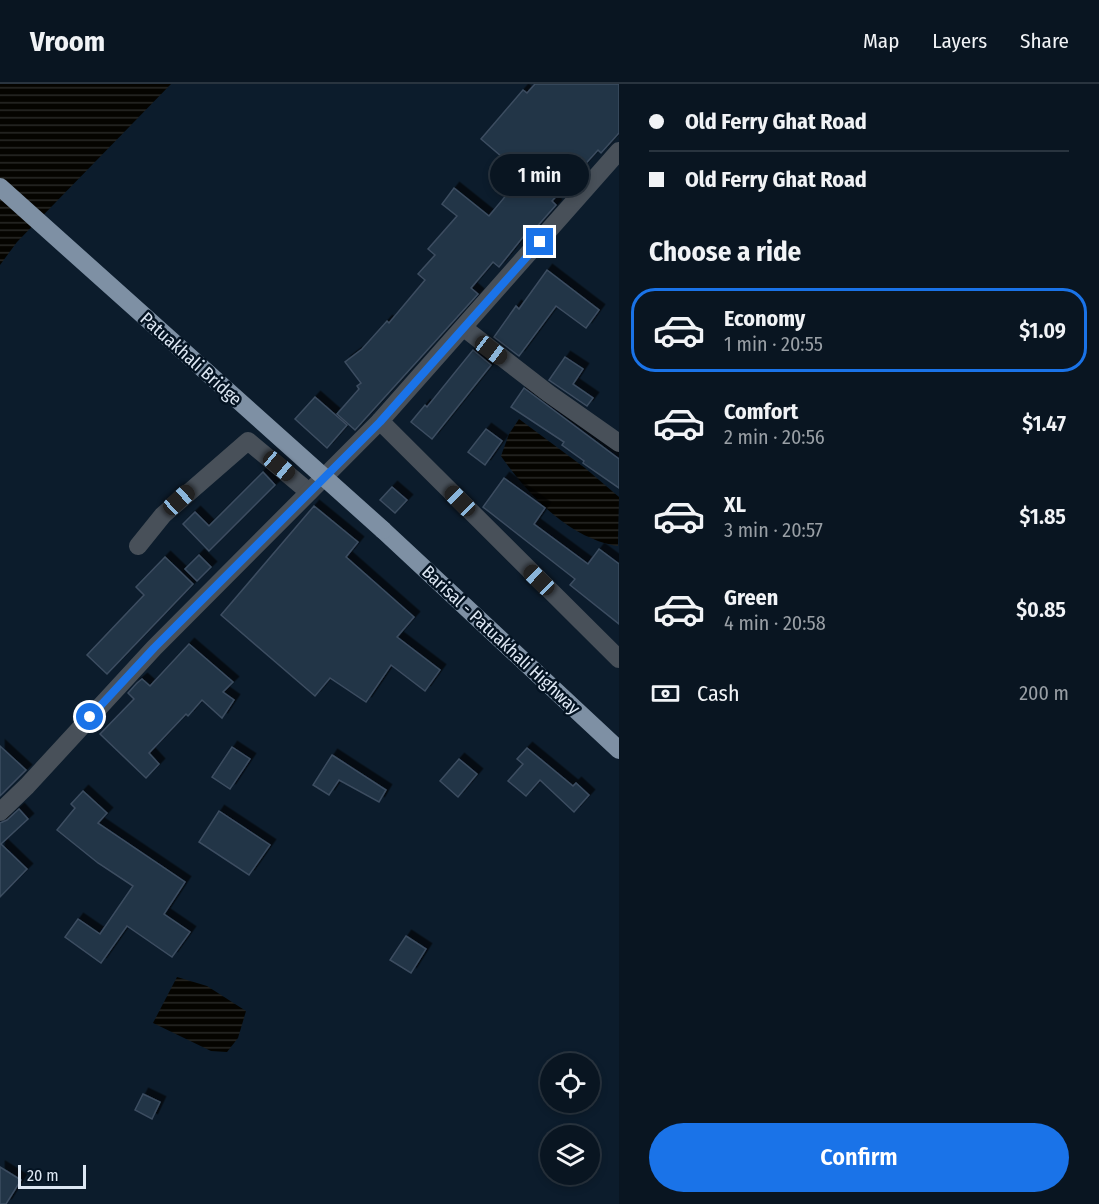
<!DOCTYPE html>
<html lang="en">
<head>
<meta charset="utf-8">
<style>
  body { margin:0; font-family:"Fira Sans Condensed",sans-serif; background:#17222e; color:#f1f3f6; height:100vh; display:flex; flex-direction:column; font-size:22px; white-space:nowrap }
  * { box-sizing:border-box; margin:0 }
  p { font-size:20px; color:#999fa5 }
  .icon { flex:none; width:33px; height:33px; fill:none; stroke:currentColor; stroke-width:2; stroke-linecap:round; stroke-linejoin:round }
  .map { position:relative; flex:1; overflow:hidden }
  .side { display:flex; flex-direction:column; background:#091521; width:480px }
  .side>* { flex:none }
  .banner { display:grid; align-content:center; height:132px; padding:0 30px; background:#091521 }
  .buttons { position:absolute; left:540px; top:969px; display:grid; gap:12px }
  .buttons a { display:grid; place-items:center; width:60px; height:60px; border-radius:50%; background:#091521; box-shadow:0 3px 9px #0003,0 0 0 2px #29343f; font-size:30px }
  .scale { position:absolute; left:18px; bottom:15px; width:68px; box-sizing:border-box; padding-left:6px; border:3px solid #dde7f3; border-top:0; font-size:16px; line-height:21px; white-space:nowrap; color:#dde7f3; -webkit-text-stroke:4px #041322; paint-order:stroke }
  .end { position:absolute; width:27px; height:27px; margin:-14px; border:8px solid #1a73e8; background:#fff; box-shadow:0 0 0 3px #fff }
  .from { border-radius:50% }
  .bubble { position:absolute; height:42px; border-radius:21px; background:#091521; box-shadow:0 3px 9px #0003,0 0 0 2px #29343f; font-size:20px; font-weight:600; line-height:42px; text-align:center }
  .car { position:absolute; width:18px; height:36px; margin:-18px -9px; border-radius:8px; box-shadow:0 0 4px 2px #0007; background:linear-gradient(#222 24%,#8ab4d8 0 40%,#222 0 76%,#8ab4d8 0 86%,#222 0) }
  .banner b { display:flex; align-items:center; gap:21px; height:57px; font-size:22px }
  .banner b+b { border-top:2px solid #29343f }
  .banner i { width:15px; height:15px; background:#f1f3f6 }
  ul { padding:0; list-style:none }
  li { display:flex; align-items:center; gap:18px; height:84px; margin:0 12px 9px; padding:0 18px; border:3px solid transparent; border-radius:24px }
  li div { flex:1 }
  li b { display:block; font-size:22px }
  li em { font-style:normal; font-weight:600 }
  li.on { border-color:#1a73e8 }
  li>.icon { width:54px; height:54px; stroke-width:1.5 }
  h2 { padding:0 30px; font-size:27px; line-height:72px }
  .pay { display:flex; align-items:center; gap:15px; height:66px; padding:0 30px; font-size:22px }
  .pay p { margin-inline-start:auto }
  .cta { display:flex; gap:12px; margin-top:auto; padding:12px 30px }
  .cta a { flex:1; height:69px; border-radius:36px; background:#1a73e8; color:#fff; font-size:24px; font-weight:600; line-height:69px; text-align:center }
  header { display:flex; align-items:center; gap:36px; box-sizing:border-box; height:84px; padding:0 30px; background:#091521; border-bottom:2px solid #29343f }
  header strong { font-size:28px }
  nav { display:flex; gap:33px; margin-inline-start:auto; font-size:21px }
  main { display:flex; flex:1; min-height:0 }
  .map>svg:first-child { display:block }
</style>
</head>
<body>
<header>
<strong>Vroom</strong>
<nav><a>Map</a><a>Layers</a><a>Share</a></nav>
</header>
<main>
<div class="map">
<svg width="619" height="1120" viewBox="0 0 619 1120">
  <defs>
    <pattern id="water-rules" width="6" height="5" patternUnits="userSpaceOnUse" patternTransform="scale(1.5)"><rect width="6" height="5" fill="#050400"/><path d="M0 2.5h6" fill="none" stroke="#292926"/></pattern>
    <filter id="shadow"><feDropShadow dx="5.5" dy="-5.5" stdDeviation="0" flood-color="#0009"/></filter>
  </defs>
  <rect width="100%" height="100%" fill="#0c1c2c"/>
  <!-- water -->
  <g fill="url(#water-rules)">
    <path d="M0 0H171L17 158 0 181Z"/>
    <path d="M519 335 585 384 619 413 618 462C570 455 528 411 501 372L509 350Z"/>
    <path d="M177 893 207 902 246 927 238 954 227 968 211 967 153 939Z"/>
  </g>
  <!-- building -->
  <g fill="#233446" stroke="#3c4d61" stroke-width="1.5" filter="url(#shadow)">
    <path d="M535 0H619V49L601 69 598 66 552 117 556 121 526 155 523 153 499 183 493 178 471 204 478 210 355 346 337 330 359 305 357 302 361 299 345 278 362 265 387 237 389 239 425 196 418 190 435 171 428 165 457 132 442 120 454 104 489 132 523 91 481 55 523 6 527 9Z"/>
    <path d="M547 186 599 226 586 244 556 222 519 272 494 253 516 222 519 225Z"/>
    <path d="M473 266 491 281 432 355 411 338 425 321 427 323Z"/>
    <path d="M565 273 583 285 573 300 593 314 587 322 549 296Z"/>
    <path d="M524 304 619 375V404L583 379 584 377 562 361 564 358 511 323Z"/>
    <path d="M315 313 347 341 327 364 295 335Z"/>
    <path d="M486 345 502 357 485 381 468 368Z"/>
    <path d="M263 388 275 401 209 467 183 440 195 428 209 442Z"/>
    <path d="M504 394 545 424 534 440 588 480 599 465 619 480V540L570 501 575 495 483 423Z"/>
    <path d="M392 403 407 416 395 429 380 416Z"/>
    <path d="M314 422 358 458 346 473 414 533 397 553 440 586 425 607 391 581 366 618 330 594 315 612 221 531Z"/>
    <path d="M199 471 211 483 197 497 185 485Z"/>
    <path d="M165 473 193 500 107 590 87 571 144 511 136 503Z"/>
    <path d="M189 560 233 598 223 608 234 616 222 634 202 616 188 632 186 630 149 669 159 680 146 694 100 650 134 615 128 609 137 599 142 595 150 602Z"/>
    <path d="M0 662 26 686 0 712Z"/>
    <path d="M232 663 250 675 230 705 212 693Z"/>
    <path d="M527 664 573 702 576 699 589 711 574 728 540 696 526 712 508 697 523 680 517 675Z"/>
    <path d="M332 671 386 706 379 718 339 696 329 711 313 701Z"/>
    <path d="M459 675 477 690 458 713 440 697Z"/>
    <path d="M83 707 107 729 98 739 185 798 164 830 190 848 172 873 127 842 101 879 65 853 78 835 100 850 133 802 98 779 57 746 75 724 71 720Z"/>
    <path d="M19 725 28 735 1 760 27 785 0 813V739L7 736Z"/>
    <path d="M219 727 270 761 249 791 199 758Z"/>
    <path d="M406 852 426 865 411 889 390 876Z"/>
    <path d="M143 1010 160 1018 152 1035 135 1026Z"/>
    <path d="M0 1083 21 1096 6 1120H0Z"/>
  </g>
  <g fill="none" stroke-linecap="round" stroke-linejoin="round">
    <!-- minor -->
    <g stroke="#485059" stroke-width="18">
      <path d="M464 244 548 309 619 359"/>
      <path d="M138 462 163 431 248 357 309 408"/>
      <path d="M0 728 27 702 154 564 380 337"/>
    </g>
    <!-- tertiary -->
    <path stroke="#485059" stroke-width="18" d="M619 67 380 337 619 575"/>
    <!-- trunk -->
    <path stroke="#7e90a4" stroke-width="18" d="M383 446 619 666"/>
    <!-- trunk-bridge -->
    <path stroke="#7e90a4" stroke-width="18" d="M0 103 383 446"/>
  </g>
  <g fill="none" stroke-linecap="round" stroke-linejoin="round">
    <!-- route -->
    <path stroke="#1a73e8" stroke-width="8" d="M90 633 154 564 380 338 540 158"/>
  </g>
  <g text-anchor="middle" stroke-width="5" stroke-linejoin="round" paint-order="stroke">
    <!-- street labels -->
    <g font-size="18" fill="#dde7f3" stroke="#041322">
      <text transform="translate(191 275) rotate(42)" y="6">Patuakhali Bridge</text>
      <text transform="translate(501 556) rotate(43)" y="6">Barisal - Patuakhali Highway</text>
    </g>
  </g>
</svg>
<div class="buttons">
<a><svg class="icon" aria-label="locate" viewBox="0 0 24 24"><circle cx="12" cy="12" r="6"/><path d="M12 2v4M12 18v4M2 12h4M18 12h4"/></svg></a>
<a><svg class="icon" aria-label="layers" viewBox="0 0 24 24"><path d="M12 4l9 5-9 5-9-5zM3 14l9 5 9-5"/></svg></a>
</div>
<div class="scale">20 m</div>
<i class="end from" style="left:90px;top:633px"></i>
<i class="end" style="left:540px;top:158px"></i>
<div class="bubble" style="left:490px;top:70px;width:99px">1 min</div>
<i class="car" style="left:491px;top:266px;rotate:127deg"></i>
<i class="car" style="left:279px;top:382px;rotate:130deg"></i>
<i class="car" style="left:179px;top:416px;rotate:48deg"></i>
<i class="car" style="left:460px;top:417px;rotate:315deg"></i>
<i class="car" style="left:539px;top:496px;rotate:314deg"></i>
</div>
<section class="side">
<div class="banner">
<b><i class="from"></i>Old Ferry Ghat Road</b>
<b><i></i>Old Ferry Ghat Road</b>
</div>
<h2>Choose a ride</h2>
<ul>
<li class="on"><svg class="icon" aria-label="car" viewBox="0 0 24 24"><path d="M5 17H2v-5l4-1 3-4h7l3 4 3 1v5h-3M9 17h6M6 11h13"/><circle cx="7" cy="17" r="2"/><circle cx="17" cy="17" r="2"/></svg><div><b>Economy</b><p>1 min · 20:55</p></div><em>$1.09</em></li>
<li><svg class="icon" aria-label="car" viewBox="0 0 24 24"><path d="M5 17H2v-5l4-1 3-4h7l3 4 3 1v5h-3M9 17h6M6 11h13"/><circle cx="7" cy="17" r="2"/><circle cx="17" cy="17" r="2"/></svg><div><b>Comfort</b><p>2 min · 20:56</p></div><em>$1.47</em></li>
<li><svg class="icon" aria-label="car" viewBox="0 0 24 24"><path d="M5 17H2v-5l4-1 3-4h7l3 4 3 1v5h-3M9 17h6M6 11h13"/><circle cx="7" cy="17" r="2"/><circle cx="17" cy="17" r="2"/></svg><div><b>XL</b><p>3 min · 20:57</p></div><em>$1.85</em></li>
<li><svg class="icon" aria-label="car" viewBox="0 0 24 24"><path d="M5 17H2v-5l4-1 3-4h7l3 4 3 1v5h-3M9 17h6M6 11h13"/><circle cx="7" cy="17" r="2"/><circle cx="17" cy="17" r="2"/></svg><div><b>Green</b><p>4 min · 20:58</p></div><em>$0.85</em></li>
</ul>
<div class="pay"><svg class="icon" aria-label="cash" viewBox="0 0 24 24"><path d="M3 7h18v10H3z"/><circle cx="12" cy="12" r="2"/></svg>Cash<p>200 m</p></div>
<div class="cta"><a>Confirm</a></div>
</section>
</main>
</body>
</html>
